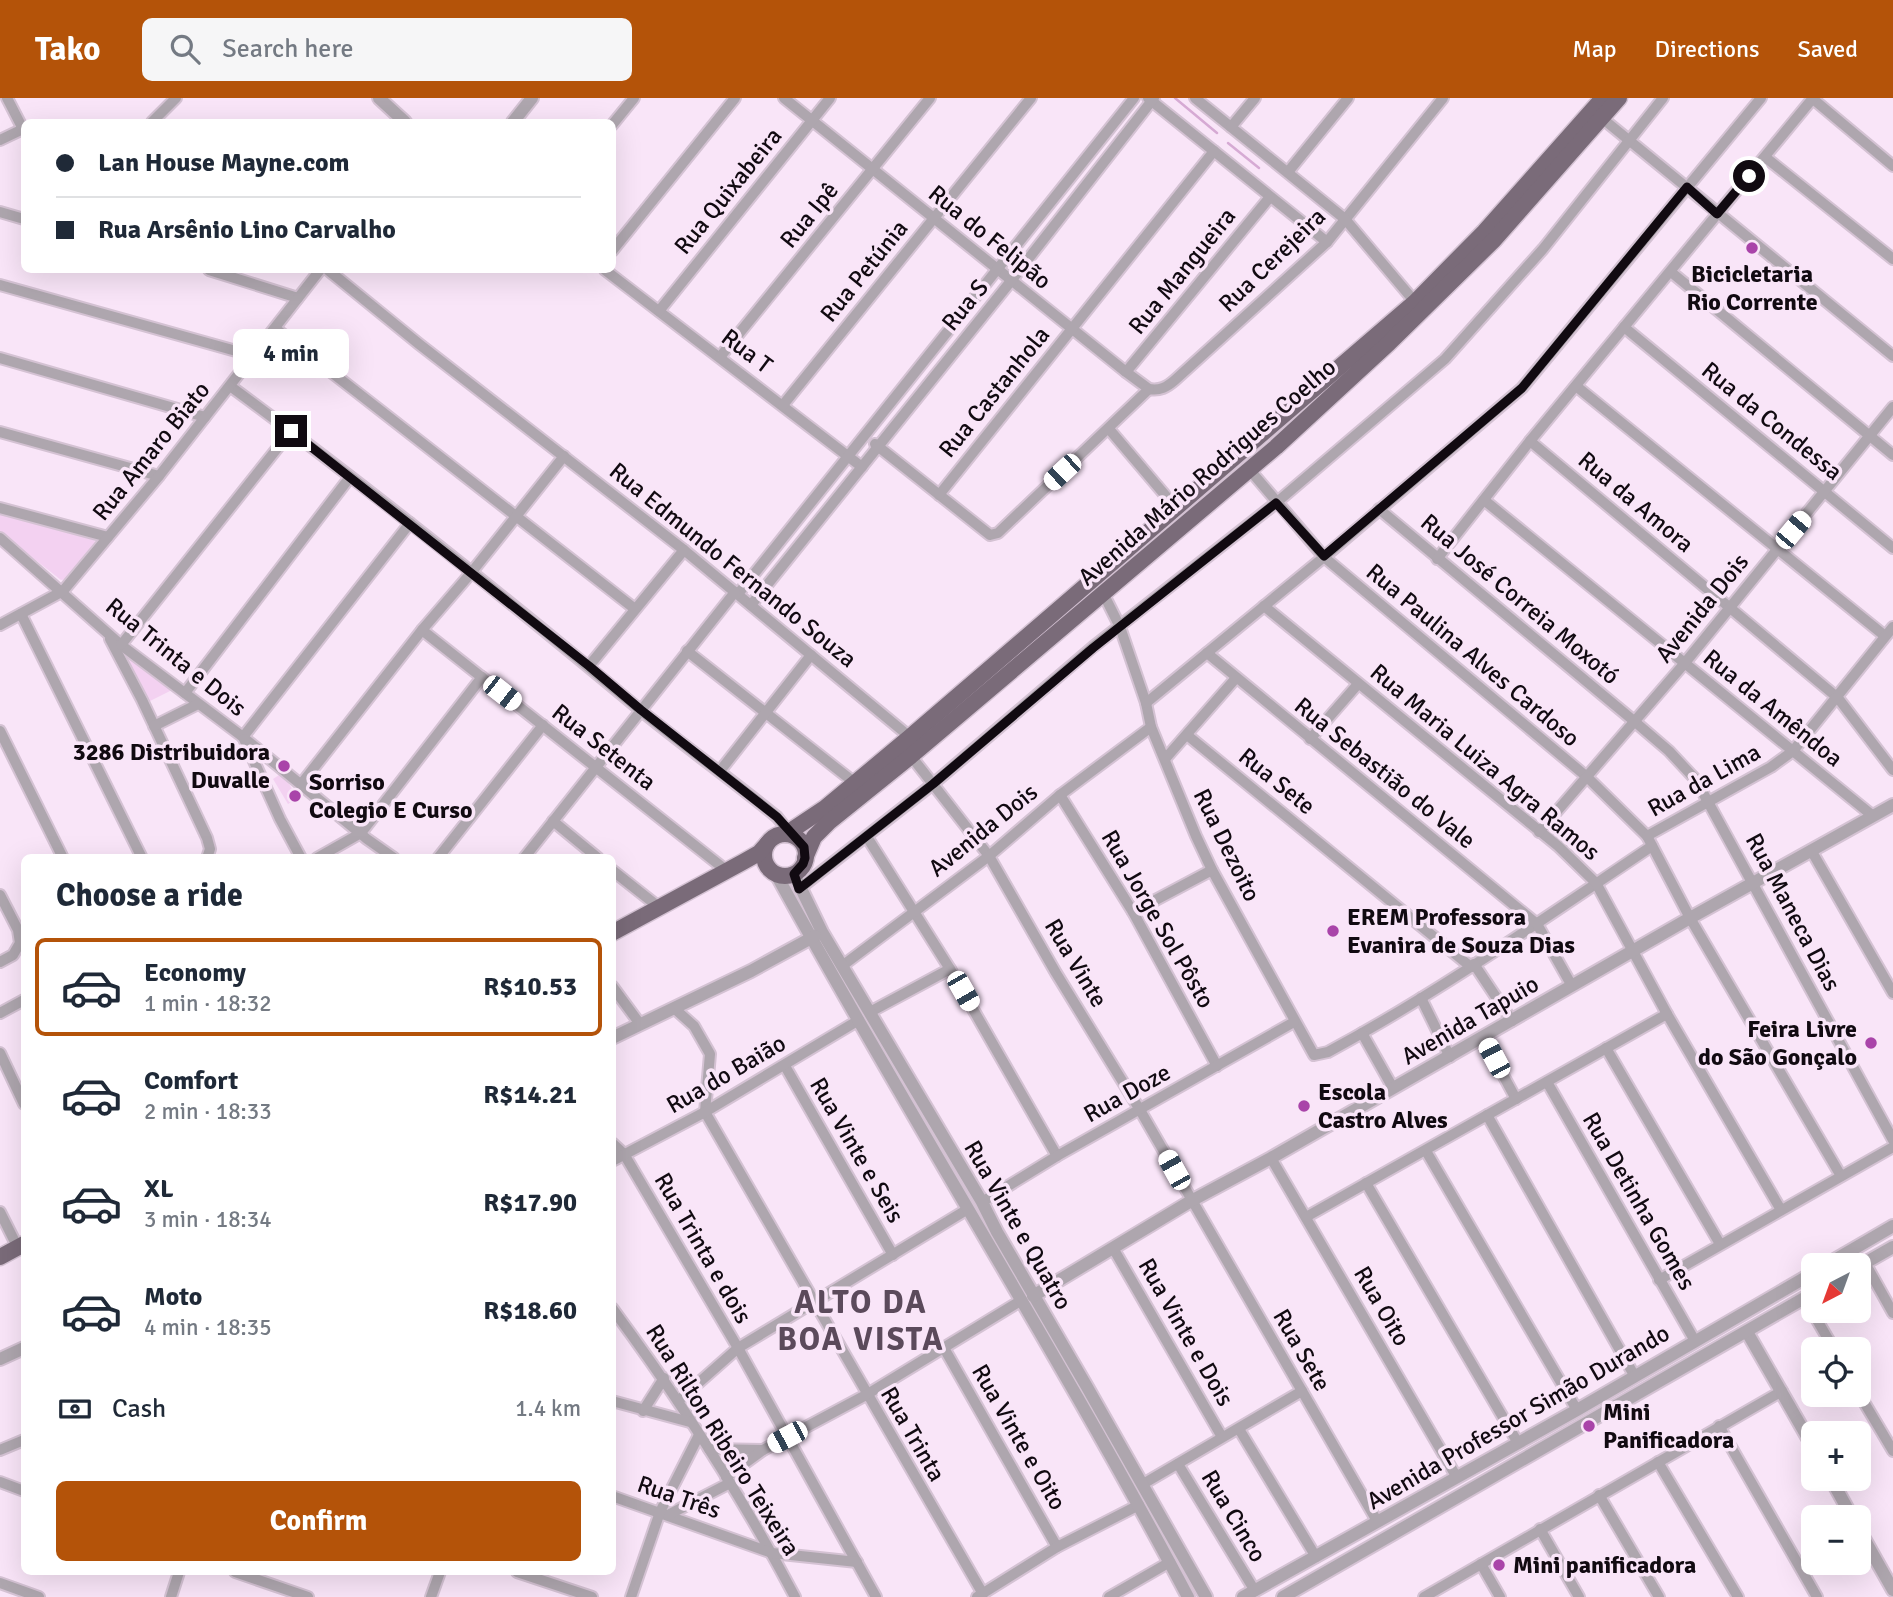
<!DOCTYPE html>
<html lang="en">
<head>
<meta charset="utf-8">
<style>
  body { margin:0; font-family:Signika,sans-serif; background:#f6f6f7; color:#1f2937; height:100vh; display:flex; flex-direction:column; font-size:26px; white-space:nowrap }
  * { box-sizing:border-box; margin:0 }
  p { font-size:23px; color:#747a83 }
  .icon { flex:none; width:38px; height:38px; fill:none; stroke:currentColor; stroke-width:2; stroke-linecap:round; stroke-linejoin:round }
  .map { position:relative; flex:1; overflow:hidden }
  .panel { position:absolute; left:21px; top:756px; width:595px; height:721px; display:flex; flex-direction:column; background:#fff; border-radius:10px; box-shadow:0 7px 28px #0002 }
  .panel>* { flex:none }
  .hud { position:absolute; left:21px; top:21px; width:595px; height:154px; border-radius:10px; box-shadow:0 7px 28px #0002; display:grid; align-content:center; height:154px; padding:0 35px; background:#fff }
  .needle { width:46px; rotate:221deg }
  .tools { position:absolute; left:1801px; top:1155px; display:grid; gap:14px }
  .tools a { display:grid; place-items:center; width:70px; height:70px; border-radius:10px; background:#fff; box-shadow:0 7px 28px #0002; font-size:35px }
  .end { position:absolute; width:32px; height:32px; margin:-16px; border:9px solid #110a11; background:#fff; box-shadow:0 0 0 4px #fff }
  .from { border-radius:50% }
  .bubble { position:absolute; height:49px; border-radius:10px; background:#fff; box-shadow:0 7px 28px #0002; font-size:23px; font-weight:800; line-height:49px; text-align:center }
  .car { position:absolute; width:21px; height:42px; margin:-21px -10px; border-radius:9px; box-shadow:0 0 5px 2px #0007; background:linear-gradient(#fff 24%,#345 0 40%,#fff 0 76%,#345 0 86%,#fff 0) }
  .hud b { display:flex; align-items:center; gap:24px; height:66px; font-size:26px }
  .hud b+b { border-top:2px solid #e0e1e3 }
  .hud i { width:18px; height:18px; background:#1f2937 }
  ul { padding:0; list-style:none }
  li { display:flex; align-items:center; gap:21px; height:98px; margin:0 14px 10px; padding:0 21px; border:4px solid transparent; border-radius:10px }
  li div { flex:1 }
  li b { display:block; font-size:26px }
  li em { font-style:normal; font-weight:800 }
  li.selected { border-color:#b45309 }
  li>.icon { width:63px; height:63px; stroke-width:1.5 }
  h2 { padding:0 35px; font-size:32px; line-height:84px }
  .pay { display:flex; align-items:center; gap:18px; height:77px; padding:0 35px; font-size:26px }
  .pay p { margin-inline-start:auto }
  .button { display:flex; gap:14px; margin-top:auto; padding:14px 35px }
  .button a { flex:1; height:80px; border-radius:10px; background:#b45309; color:#fff; font-size:28px; font-weight:800; line-height:80px; text-align:center }
  header { display:flex; align-items:center; gap:42px; box-sizing:border-box; height:98px; padding:0 35px; background:#b45309; color:#fff }
  header strong { font-size:33px }
  nav { display:flex; gap:38px; margin-inline-start:auto; font-size:24px }
  .search { width:490px; height:63px; background:#f6f6f7; display:flex; align-items:center; gap:18px; box-sizing:border-box; padding:0 24px; border-radius:10px; color:#747a83; font-size:26px }
  .map>svg:first-child { display:block }
</style>
</head>
<body>
<header>
<strong>Tako</strong>
<div class="search"><svg class="icon" aria-label="search" viewBox="0 0 24 24"><circle cx="10" cy="10" r="6"/><path d="M15 15l6 6"/></svg>Search here</div>
<nav><a>Map</a><a>Directions</a><a>Saved</a></nav>
</header>
<div class="map">
<svg width="1893" height="1499" viewBox="0 0 1893 1499">
  <rect width="100%" height="100%" fill="#f9e5f8"/>
  <!-- green -->
  <g fill="#f3d1f1">
    <path d="M0 414 94 441 95 444 66 481 61 482 0 434Z"/>
    <path d="M117 548 174 591 146 605Z"/>
    <path d="M282 675 298 700 288 706 273 681Z"/>
  </g>
  <g fill="none" stroke-linecap="round" stroke-linejoin="round">
    <!-- stream -->
    <g stroke="#d6aad4" stroke-width="2.5">
      <path d="M1175 0 1217 35"/>
      <path d="M1228 45 1259 70"/>
    </g>
    <!-- minor casing -->
    <g stroke="#d4c2d3" stroke-width="14">
      <g id="minor">
        <path d="M7 0 24 33"/>
        <path d="M784 0 1126 274 1149 291C1160 293 1167 289 1175 282L1327 144 1443 0"/>
        <path d="M1148 0 1327 144"/>
        <path d="M1195 0 1345 121 1415 204"/>
        <path d="M1813 1 1893 68"/>
        <path d="M1603 21 1893 258"/>
        <path d="M152 24 176 0"/>
        <path d="M612 27 634 0"/>
        <path d="M1231 29 1255 0"/>
        <path d="M0 42 23 31"/>
        <path d="M1765 59 1893 161"/>
        <path d="M1288 74 1348 0"/>
        <path d="M0 114 24 121"/>
        <path d="M612 153 735 0"/>
        <path d="M209 172 298 200"/>
        <path d="M328 172 419 246 684 452 910 639"/>
        <path d="M605 172 862 369"/>
        <path d="M1671 174 1893 357"/>
        <path d="M0 187 254 258"/>
        <path d="M659 213 830 0"/>
        <path d="M1624 229 1893 450"/>
        <path d="M276 231 635 511"/>
        <path d="M720 259 930 0"/>
        <path d="M0 260 205 319"/>
        <path d="M1126 274 1270 99"/>
        <path d="M230 288C370 391 506 500 639 611 684 648 732 682 777 719L792 738"/>
        <path d="M1576 288 1885 538"/>
        <path d="M783 307 1031 0"/>
        <path d="M1109 331 1176 410"/>
        <path d="M0 334 159 378"/>
        <path d="M1530 343 1838 600 1893 672"/>
        <path d="M875 346 990 437 998 435 1149 291"/>
        <path d="M1249 371 1324 459 1587 679 1647 738 1690 820 1841 1078"/>
        <path d="M939 397 1214 53"/>
        <path d="M1484 402 1873 718"/>
        <path d="M0 410 108 439"/>
        <path d="M1379 411 1634 623 1669 653 1696 682 1893 1042"/>
        <path d="M0 440 121 547 243 639 367 741 394 760"/>
        <path d="M1437 461 1530 343 1813 0"/>
        <path d="M1103 495 1120 529 1146 605 1151 629 1196 738 1212 772 1314 957 1328 954C1441 893 1546 819 1652 748"/>
        <path d="M738 496 1134 0"/>
        <path d="M751 507 1011 183 1154 0"/>
        <path d="M1264 508 1558 748 1596 785 1667 916 1781 1112"/>
        <path d="M21 516 142 760"/>
        <path d="M0 527 63 493 159 378 320 172"/>
        <path d="M422 532 727 773"/>
        <path d="M110 541 142 602 207 740 210 751 207 760"/>
        <path d="M121 547 291 333"/>
        <path d="M687 553 855 685"/>
        <path d="M1207 555 1537 826 1572 888"/>
        <path d="M589 568 684 452"/>
        <path d="M185 595 350 379"/>
        <path d="M1146 605 1324 459 1522 290 1761 0"/>
        <path d="M154 628 198 606"/>
        <path d="M0 633 63 760"/>
        <path d="M1187 637 1471 869"/>
        <path d="M243 639 410 425"/>
        <path d="M244 641 280 721 301 760"/>
        <path d="M1310 641 1358 586"/>
        <path d="M911 658 989 758 1056 875 1140 1012 1377 1423"/>
        <path d="M1165 661 1236 580"/>
        <path d="M720 673 811 557"/>
        <path d="M302 685 422 532 471 475 564 358"/>
        <path d="M1060 697 1133 814 1217 968"/>
        <path d="M553 723 598 760"/>
        <path d="M1539 734 1684 566 1893 309"/>
        <path d="M1647 738 1771 669 1793 653 1893 529"/>
        <path d="M867 739 950 871 1057 1058"/>
        <path d="M1811 752 1893 895"/>
        <path d="M317 760 361 735 482 579"/>
        <path d="M438 760 543 627"/>
        <path d="M524 760 735 494"/>
        <path d="M612 772 660 810"/>
        <path d="M799 791 933 686 1093 549 1276 405 1445 261 1543 151 1663 0"/>
        <path d="M0 797 18 832 20 845 13 857 0 864"/>
        <path d="M1133 814 1212 772"/>
        <path d="M1474 866 1512 923"/>
        <path d="M842 868 989 758 1060 697 1151 629"/>
        <path d="M612 888 640 926"/>
        <path d="M1421 900 1450 959"/>
        <path d="M675 911 694 928 710 956 705 1014 983 1496"/>
        <path d="M870 914 950 871"/>
        <path d="M0 915 24 902"/>
        <path d="M1362 935 1393 990"/>
        <path d="M1483 940 1516 1001"/>
        <path d="M1606 950 1720 1146"/>
        <path d="M0 955 24 1006"/>
        <path d="M785 968 893 1157"/>
        <path d="M1547 984 1695 1243"/>
        <path d="M1487 1017 1634 1277"/>
        <path d="M612 1045 624 1056 738 1250 876 1499"/>
        <path d="M1426 1053 1577 1312"/>
        <path d="M1271 1060 1456 1378"/>
        <path d="M612 1063 705 1014 859 922"/>
        <path d="M1366 1085 1518 1345"/>
        <path d="M982 1104 1057 1058 1294 924"/>
        <path d="M0 1114 18 1150"/>
        <path d="M1306 1119 1667 916"/>
        <path d="M1113 1150 1222 1339"/>
        <path d="M1865 1165 1893 1215"/>
        <path d="M1659 1182 1893 1049"/>
        <path d="M1804 1200 1834 1251"/>
        <path d="M612 1210C680 1302 742 1398 795 1499"/>
        <path d="M944 1250 1057 1449"/>
        <path d="M1858 1294 1893 1353"/>
        <path d="M612 1303 690 1324"/>
        <path d="M678 1303 738 1250 968 1111"/>
        <path d="M643 1313 664 1280"/>
        <path d="M1719 1328 1817 1499"/>
        <path d="M1239 1331 1316 1459"/>
        <path d="M709 1351 763 1352 866 1297 1022 1202"/>
        <path d="M0 1352 24 1342"/>
        <path d="M1658 1364 1738 1499"/>
        <path d="M1178 1366 1255 1493"/>
        <path d="M726 1379 763 1352"/>
        <path d="M0 1384 24 1393"/>
        <path d="M1143 1386 1302 1293"/>
        <path d="M1599 1397 1659 1499"/>
        <path d="M612 1398 772 1455 857 1464"/>
        <path d="M668 1417 730 1385"/>
        <path d="M1540 1431 1579 1499"/>
        <path d="M1481 1466 1500 1499"/>
        <path d="M235 1474 308 1499"/>
        <path d="M517 1474 592 1499"/>
        <path d="M0 1485 39 1499"/>
        <path d="M171 1499 179 1474"/>
        <path d="M431 1499 440 1474"/>
        <path d="M631 1499 660 1414 699 1337"/>
        <path d="M977 1499 1057 1449 1139 1407"/>
        <path d="M1109 1499 1170 1464"/>
        <path d="M1424 1499 1782 1293"/>
      </g>
    </g>
    <!-- tertiary casing -->
    <g stroke="#d4c2d3" stroke-width="16">
      <g id="tertiary">
        <path d="M379 0 405 24"/>
        <path d="M513 24 532 0"/>
        <path d="M776 776C909 1019 1058 1254 1188 1499"/>
        <path d="M794 776 822 834 982 1104 997 1134 1087 1289 1206 1499"/>
        <path d="M612 940 751 873 815 838"/>
        <path d="M1826 1167 1893 1128"/>
        <path d="M1858 1169 1893 1149"/>
        <path d="M1033 1198 1191 1103 1271 1060 1690 820 1893 707"/>
        <path d="M1747 1234 1813 1349"/>
        <path d="M0 1261 24 1250"/>
        <path d="M1831 1381 1852 1419"/>
        <path d="M1858 1430 1893 1492"/>
        <path d="M1243 1499 1577 1312 1813 1175"/>
        <path d="M1283 1499 1813 1195"/>
      </g>
    </g>
    <!-- primary casing -->
    <g stroke="#d4c2d3" stroke-width="19">
      <g id="primary">
        <path d="M786 736 825 710 910 639 1415 204 1484 134 1603 0"/>
        <circle cx="785" cy="757" r="21"/>
        <path d="M805 760 814 739 829 724 911 658 1276 349 1389 245 1494 142 1619 0"/>
        <path d="M612 835 743 764 759 755 767 746"/>
        <path d="M0 1159 24 1146"/>
      </g>
    </g>
    <!-- minor -->
    <use href="#minor" stroke="#aea6ae" stroke-width="10"/>
    <!-- tertiary -->
    <use href="#tertiary" stroke="#aea6ae" stroke-width="12"/>
    <!-- primary -->
    <use href="#primary" stroke="#7a6b79" stroke-width="16"/>
  </g>
  <g fill="none" stroke-linecap="round" stroke-linejoin="round">
    <!-- route -->
    <path stroke="#110a11" stroke-width="9" d="M291 333 589 568 641 612 777 719 804 749 805 760 803 766 794 776 799 791 933 686 1093 550 1276 405 1324 458 1522 290 1687 89 1717 116 1749 78"/>
  </g>
  <!-- markers -->
  <g fill="#a944a9" stroke="#f9e5f8" stroke-width="2.5">
    <circle cx="1752" cy="150" r="7"/>
    <circle cx="284" cy="668" r="7"/>
    <circle cx="295" cy="698" r="7"/>
    <circle cx="1333" cy="833" r="7"/>
    <circle cx="1871" cy="945" r="7"/>
    <circle cx="1304" cy="1008" r="7"/>
    <circle cx="1589" cy="1328" r="7"/>
    <circle cx="1499" cy="1467" r="7"/>
  </g>
  <g text-anchor="middle" stroke-width="7" stroke-linejoin="round" paint-order="stroke">
    <!-- street labels -->
    <g font-size="24" fill="#110a11" stroke="#f9e5f8">
      <text transform="translate(728 93) rotate(-51)" y="8">Rua Quixabeira</text>
      <text transform="translate(809 117) rotate(-51)" y="8">Rua Ipê</text>
      <text transform="translate(990 139) rotate(39)" y="8">Rua do Felipão</text>
      <text transform="translate(1272 162) rotate(-44)" y="8">Rua Cerejeira</text>
      <text transform="translate(864 173) rotate(-51)" y="8">Rua Petúnia</text>
      <text transform="translate(1182 173) rotate(-51)" y="8">Rua Mangueira</text>
      <text transform="translate(965 207) rotate(-51)" y="8">Rua S</text>
      <text transform="translate(747 253) rotate(37)" y="8">Rua T</text>
      <text transform="translate(994 294) rotate(-51)" y="8">Rua Castanhola</text>
      <text transform="translate(1772 323) rotate(39)" y="8">Rua da Condessa</text>
      <text transform="translate(151 353) rotate(-51)" y="8">Rua Amaro Biato</text>
      <text transform="translate(1207 374) rotate(-41)" y="8">Avenida Mário Rodrigues Coelho</text>
      <text transform="translate(1636 404) rotate(40)" y="8">Rua da Amora</text>
      <text transform="translate(733 467) rotate(39)" y="8">Rua Edmundo Fernando Souza</text>
      <text transform="translate(1520 501) rotate(40)" y="8">Rua José Correia Moxotó</text>
      <text transform="translate(1702 510) rotate(-51)" y="8">Avenida Dois</text>
      <text transform="translate(1473 557) rotate(40)" y="8">Rua Paulina Alves Cardoso</text>
      <text transform="translate(176 559) rotate(39)" y="8">Rua Trinta e Dois</text>
      <text transform="translate(1773 610) rotate(39)" y="8">Rua da Amêndoa</text>
      <text transform="translate(604 649) rotate(38)" y="8">Rua Setenta</text>
      <text transform="translate(1485 664) rotate(40)" y="8">Rua Maria Luiza Agra Ramos</text>
      <text transform="translate(1385 675) rotate(39)" y="8">Rua Sebastião do Vale</text>
      <text transform="translate(1704 682) rotate(-29)" y="8">Rua da Lima</text>
      <text transform="translate(1277 683) rotate(39)" y="8">Rua Sete</text>
      <text transform="translate(983 732) rotate(-39)" y="8">Avenida Dois</text>
      <text transform="translate(1227 747) rotate(64)" y="8">Rua Dezoito</text>
      <text transform="translate(1793 814) rotate(62)" y="8">Rua Maneca Dias</text>
      <text transform="translate(1158 821) rotate(60)" y="8">Rua Jorge Sol Pôsto</text>
      <text transform="translate(1076 865) rotate(59)" y="8">Rua Vinte</text>
      <text transform="translate(1470 922) rotate(-30)" y="8">Avenida Tapuio</text>
      <text transform="translate(726 976) rotate(-30)" y="8">Rua do Baião</text>
      <text transform="translate(1127 995) rotate(-29)" y="8">Rua Doze</text>
      <text transform="translate(857 1052) rotate(60)" y="8">Rua Vinte e Seis</text>
      <text transform="translate(1639 1103) rotate(60)" y="8">Rua Detinha Gomes</text>
      <text transform="translate(1018 1127) rotate(60)" y="8">Rua Vinte e Quatro</text>
      <text transform="translate(703 1150) rotate(60)" y="8">Rua Trinta e dois</text>
      <text transform="translate(1382 1208) rotate(60)" y="8">Rua Oito</text>
      <text transform="translate(1186 1234) rotate(60)" y="8">Rua Vinte e Dois</text>
      <text transform="translate(1302 1252) rotate(60)" y="8">Rua Sete</text>
      <text transform="translate(1518 1319) rotate(-30)" y="8">Avenida Professor Simão Durando</text>
      <text transform="translate(913 1336) rotate(60)" y="8">Rua Trinta</text>
      <text transform="translate(1019 1339) rotate(60)" y="8">Rua Vinte e Oito</text>
      <text transform="translate(723 1342) rotate(58)" y="8">Rua Rilton Ribeiro Teixeira</text>
      <text transform="translate(679 1399) rotate(19)" y="8">Rua Três</text>
      <text transform="translate(1234 1418) rotate(59)" y="8">Rua Cinco</text>
    </g>
    <!-- poi labels -->
    <g font-size="24" font-weight="bold" fill="#110a11" stroke="#f9e5f8" text-anchor="start">
      <text x="1752" y="184" text-anchor="middle">Bicicletaria<tspan x="1752" dy="28">Rio Corrente</tspan></text>
      <text x="270" y="662" text-anchor="end">3286 Distribuidora<tspan x="270" dy="28">Duvalle</tspan></text>
      <text x="309" y="692">Sorriso<tspan x="309" dy="28">Colegio E Curso</tspan></text>
      <text x="1347" y="827">EREM Professora<tspan x="1347" dy="28">Evanira de Souza Dias</tspan></text>
      <text x="1857" y="939" text-anchor="end">Feira Livre<tspan x="1857" dy="28">do São Gonçalo</tspan></text>
      <text x="1318" y="1002">Escola<tspan x="1318" dy="28">Castro Alves</tspan></text>
      <text x="1603" y="1322">Mini<tspan x="1603" dy="28">Panificadora</tspan></text>
      <text x="1513" y="1475">Mini panificadora</text>
    </g>
    <!-- district labels -->
    <g font-size="32" font-weight="bold" letter-spacing="2" fill="#5b4a5b" stroke="#f9e5f8">
      <text x="861" y="1215">ALTO DA<tspan x="861" dy="37">BOA VISTA</tspan></text>
    </g>
  </g>
</svg>
<div class="tools">
<a><svg class="needle" viewBox="-14 -14 28 28"><path d="M0-13l5 13h-10z" fill="#e53935"/><path d="M0 13l5-13h-10z" fill="#747a83"/></svg></a>
<a><svg class="icon" aria-label="locate" viewBox="0 0 24 24"><circle cx="12" cy="12" r="6"/><path d="M12 2v4M12 18v4M2 12h4M18 12h4"/></svg></a>
<a>+</a>
<a>−</a>
</div>
<i class="end from" style="left:1749px;top:78px"></i>
<i class="end" style="left:291px;top:333px"></i>
<div class="bubble" style="left:233px;top:231px;width:116px">4 min</div>
<i class="car" style="left:1062px;top:374px;rotate:227deg"></i>
<i class="car" style="left:1793px;top:432px;rotate:40deg"></i>
<i class="car" style="left:502px;top:595px;rotate:128deg"></i>
<i class="car" style="left:963px;top:893px;rotate:150deg"></i>
<i class="car" style="left:1494px;top:960px;rotate:332deg"></i>
<i class="car" style="left:1174px;top:1072px;rotate:331deg"></i>
<i class="car" style="left:787px;top:1339px;rotate:242deg"></i>
<div class="hud">
<b><i class="from"></i>Lan House Mayne.com</b>
<b><i></i>Rua Arsênio Lino Carvalho</b>
</div>
<section class="panel">
<h2>Choose a ride</h2>
<ul>
<li class="selected"><svg class="icon" aria-label="car" viewBox="0 0 24 24"><path d="M5 17H2v-5l4-1 3-4h7l3 4 3 1v5h-3M9 17h6M6 11h13"/><circle cx="7" cy="17" r="2"/><circle cx="17" cy="17" r="2"/></svg><div><b>Economy</b><p>1 min · 18:32</p></div><em>R$10.53</em></li>
<li><svg class="icon" aria-label="car" viewBox="0 0 24 24"><path d="M5 17H2v-5l4-1 3-4h7l3 4 3 1v5h-3M9 17h6M6 11h13"/><circle cx="7" cy="17" r="2"/><circle cx="17" cy="17" r="2"/></svg><div><b>Comfort</b><p>2 min · 18:33</p></div><em>R$14.21</em></li>
<li><svg class="icon" aria-label="car" viewBox="0 0 24 24"><path d="M5 17H2v-5l4-1 3-4h7l3 4 3 1v5h-3M9 17h6M6 11h13"/><circle cx="7" cy="17" r="2"/><circle cx="17" cy="17" r="2"/></svg><div><b>XL</b><p>3 min · 18:34</p></div><em>R$17.90</em></li>
<li><svg class="icon" aria-label="car" viewBox="0 0 24 24"><path d="M5 17H2v-5l4-1 3-4h7l3 4 3 1v5h-3M9 17h6M6 11h13"/><circle cx="7" cy="17" r="2"/><circle cx="17" cy="17" r="2"/></svg><div><b>Moto</b><p>4 min · 18:35</p></div><em>R$18.60</em></li>
</ul>
<div class="pay"><svg class="icon" aria-label="cash" viewBox="0 0 24 24"><path d="M3 7h18v10H3z"/><circle cx="12" cy="12" r="2"/></svg>Cash<p>1.4 km</p></div>
<div class="button"><a>Confirm</a></div>
</section>
</div>
</body>
</html>
